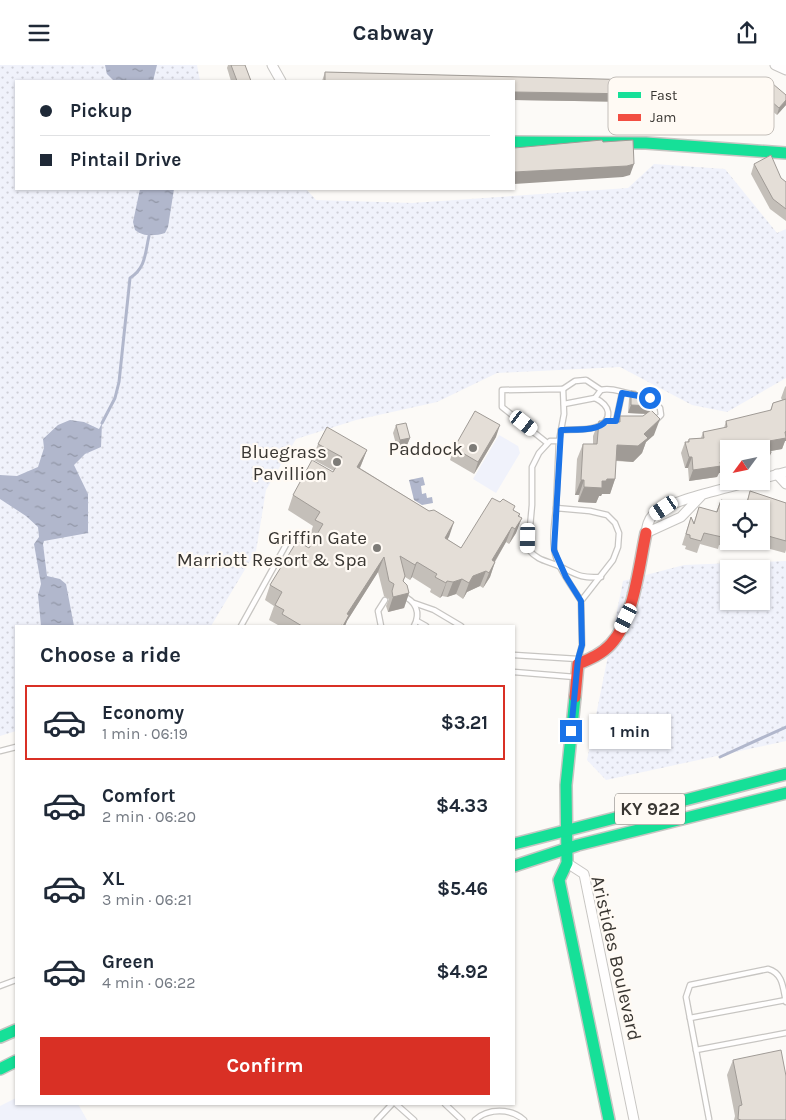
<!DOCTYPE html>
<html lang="en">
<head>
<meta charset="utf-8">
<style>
  body { margin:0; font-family:Karla,sans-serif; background:#f6f6f7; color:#1f2937; height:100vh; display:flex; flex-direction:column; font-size:19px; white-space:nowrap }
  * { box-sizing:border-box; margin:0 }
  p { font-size:16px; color:#747a83 }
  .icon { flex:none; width:28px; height:28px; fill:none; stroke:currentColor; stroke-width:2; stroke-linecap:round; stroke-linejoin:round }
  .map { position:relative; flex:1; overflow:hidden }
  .details { position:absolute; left:15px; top:560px; width:500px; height:480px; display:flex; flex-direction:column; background:#fff; border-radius:0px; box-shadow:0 1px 4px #0004 }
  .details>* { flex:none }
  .banner { position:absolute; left:15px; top:15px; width:500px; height:110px; border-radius:0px; box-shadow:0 1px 4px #0004; display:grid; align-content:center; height:110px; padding:0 25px; background:#fff }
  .needle { width:32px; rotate:237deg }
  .tools { position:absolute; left:720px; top:375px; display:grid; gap:10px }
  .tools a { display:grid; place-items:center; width:50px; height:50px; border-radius:0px; background:#fff; box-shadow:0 1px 4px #0004; font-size:25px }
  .end { position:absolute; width:22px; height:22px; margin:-11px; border:6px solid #1a73e8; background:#fff; box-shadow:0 0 0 2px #fff }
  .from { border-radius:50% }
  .bubble { position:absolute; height:35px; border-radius:0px; background:#fff; box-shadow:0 1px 4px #0004; font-size:16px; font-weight:700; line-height:35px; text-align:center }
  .car { position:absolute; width:15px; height:30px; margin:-15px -8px; border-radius:6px; box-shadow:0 0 4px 1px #0007; background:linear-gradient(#fff 24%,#345 0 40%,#fff 0 76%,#345 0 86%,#fff 0) }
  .banner b { display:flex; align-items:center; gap:18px; height:48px; font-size:19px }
  .banner b+b { border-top:1px solid #e0e1e3 }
  .banner i { width:12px; height:12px; background:#1f2937 }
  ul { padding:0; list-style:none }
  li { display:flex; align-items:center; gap:15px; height:75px; margin:0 10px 8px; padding:0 15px; border:2px solid transparent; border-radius:0px }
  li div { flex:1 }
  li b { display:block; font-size:19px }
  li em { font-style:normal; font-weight:700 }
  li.active { border-color:#d93025 }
  li>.icon { width:45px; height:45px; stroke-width:1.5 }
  h2 { padding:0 25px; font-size:22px; line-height:60px }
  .action { display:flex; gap:10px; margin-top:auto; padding:10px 25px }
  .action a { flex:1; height:58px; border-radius:0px; background:#d93025; color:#fff; font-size:20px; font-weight:700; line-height:58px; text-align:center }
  header { display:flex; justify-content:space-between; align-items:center; height:65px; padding:0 25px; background:#fff; font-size:22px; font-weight:700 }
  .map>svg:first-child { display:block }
</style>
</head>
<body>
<header><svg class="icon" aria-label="menu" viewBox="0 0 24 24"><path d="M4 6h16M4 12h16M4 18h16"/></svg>Cabway<svg class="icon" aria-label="share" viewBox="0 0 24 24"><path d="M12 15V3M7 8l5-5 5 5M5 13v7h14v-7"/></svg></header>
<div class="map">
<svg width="786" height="1055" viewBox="0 0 786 1055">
  <defs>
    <pattern id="grass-dots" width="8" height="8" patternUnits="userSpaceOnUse" patternTransform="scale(1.25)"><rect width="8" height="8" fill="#f0f2fb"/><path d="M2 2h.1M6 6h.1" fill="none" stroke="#cfd0d8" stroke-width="1.8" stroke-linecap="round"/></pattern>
    <pattern id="water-ripples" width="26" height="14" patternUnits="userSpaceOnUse" patternTransform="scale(1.25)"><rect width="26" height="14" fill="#b1b7cc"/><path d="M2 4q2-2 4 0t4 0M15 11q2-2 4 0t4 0" fill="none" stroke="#9196a6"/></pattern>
  </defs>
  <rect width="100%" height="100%" fill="#fcfaf7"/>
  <!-- grass -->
  <g fill="url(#grass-dots)" fill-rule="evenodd">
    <path d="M0 0H197L200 16H16V124H306L316 135 412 138 628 123 654 99 725 104 777 168 786 164V313L727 347 692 340 620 302 497 308 437 337 356 355 296 374 266 425 256 486 211 561H16V666L0 671Z"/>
    <path d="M786 496V676L606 715 587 695 623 516 684 500ZM729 504H761V536H729Z"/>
  </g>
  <!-- park -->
  <g fill="#f0f2fb">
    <path d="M499 370 518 381 520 388 496 428 473 414Z"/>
    <path d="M16 1033V1039H78L87 1055H0V1041Z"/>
  </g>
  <!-- water -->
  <g fill="url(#water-ripples)">
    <path d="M105 0H157L153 16H114L107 9Z"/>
    <path d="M140 124H174L168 162 165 168C155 171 143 172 135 165L133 157Z"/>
    <path d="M70 355 84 357 99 364 102 358 101 382 85 389 74 400 88 429V468L44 476 43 479 47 511 60 514 66 519 74 561H41L38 530 41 519 34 479 39 472 38 462 26 451 0 434V410L17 411 38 402 44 383 43 374 58 360Z"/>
    <path d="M423 412 425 420 421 421 422 429 426 428 427 433 432 432 433 438 422 440 414 435 409 415Z"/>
  </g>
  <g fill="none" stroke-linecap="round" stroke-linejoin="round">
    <!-- stream -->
    <g stroke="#b1b7cc" stroke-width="3">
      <path d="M102 358 115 333 119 317 130 213C146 203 145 188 149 171"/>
      <path d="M720 692 786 662"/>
    </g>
    <!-- lane casing -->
    <g stroke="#c7c5c2" stroke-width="7">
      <g id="lane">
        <path d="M563 324 575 316 586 315 601 325"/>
        <path d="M649 332 660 343 661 350 655 356"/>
        <path d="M595 333 601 325C613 322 621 328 634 329"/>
        <path d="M616 356 622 328"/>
        <path d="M606 357 622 356"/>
        <path d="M561 365C574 364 610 368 608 347 607 340 601 336 595 333L564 339"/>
        <path d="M546 377 502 342V325L563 324 564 349 559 376"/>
        <path d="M556 443 559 376H550L539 388 532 402V440L528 484C540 498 548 495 563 503 579 511 582 513 601 512"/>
        <path d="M403 531C416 536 421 548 414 561"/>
        <path d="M414 538 434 545 461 561"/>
        <path d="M417 556 426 561"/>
        <path d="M241 561 287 478"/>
        <path d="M381 561 378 546 385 535"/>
        <path d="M514 590 578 594"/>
        <path d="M578 596 582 580 581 536 613 495 618 482 619 468 615 458 607 450 590 446 556 443C555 456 552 470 554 483 556 501 572 521 581 536"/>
        <path d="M514 607 575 612"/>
        <path d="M0 686 16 682"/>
        <path d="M0 921 16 915"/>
        <path d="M690 953 786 935"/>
        <path d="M696 985 786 968"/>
        <path d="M396 1039 414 1055"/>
        <path d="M445 1039 462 1055"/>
        <path d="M709 1054 686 932 690 920 768 904C783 908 783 923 786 937"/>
        <path d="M377 1055 392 1039"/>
        <path d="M475 1055C488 1043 511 1043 524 1055"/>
      </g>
    </g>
    <!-- street casing -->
    <g stroke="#c7c5c2" stroke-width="11">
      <g id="street">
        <path d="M272 0 281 16"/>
        <path d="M775 0 786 5"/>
        <path d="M777 409 786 419"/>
        <path d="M761 414 786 407"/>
        <path d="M702 430 681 452 646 468C647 461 648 455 653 450 669 435 729 423 752 416"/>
        <path d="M567 798 584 809 634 1055"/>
      </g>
    </g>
    <!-- fast casing -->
    <g stroke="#c7c5c2" stroke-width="14">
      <g id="fast">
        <path d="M514 77 646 78 786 88"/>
        <path d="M575 632 566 720 567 798 559 815 609 1055"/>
        <path d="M514 779 786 709"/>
        <path d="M514 801 578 780 786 728"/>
        <path d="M0 972 16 965"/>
        <path d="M0 1004 16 996"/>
      </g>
    </g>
    <!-- jam casing -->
    <g stroke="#c7c5c2" stroke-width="14">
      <path id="jam" d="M575 632 578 599C590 594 602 589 611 579 634 554 639 500 646 468"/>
    </g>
    <!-- lane -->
    <use href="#lane" stroke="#fffefe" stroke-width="4.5"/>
    <!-- street -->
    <use href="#street" stroke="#fffefe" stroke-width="9"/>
    <!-- fast -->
    <use href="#fast" stroke="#16e098" stroke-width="11"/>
    <!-- jam -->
    <use href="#jam" stroke="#f24e42" stroke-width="11"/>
  </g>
  <!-- wall -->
  <g fill="#c4bfb9">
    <path d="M228 0H245L251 16H231L227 3Z"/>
    <path d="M325 7 757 18V31L754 39 514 35V16H322Z"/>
    <path d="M764 30 786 40 777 50 761 37Z"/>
    <path d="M754 99 781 113 786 117V156L770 144 751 109Z"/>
    <path d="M786 321V376H785L782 384 771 386 767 399 761 384 719 408 717 412 689 416 688 403H685L681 388 685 377H687L689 374 701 373 703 367 724 363 726 356 770 346 773 338 782 335 781 333 785 322Z"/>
    <path d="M631 326 653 341 651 345 654 370 646 377 642 388 633 397 616 396 615 414 610 429H602L601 431H599L596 438 578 437 579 430H575L577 394 583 379H593V371L599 356 618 357 620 351H643L646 349 628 348 629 334Z"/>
    <path d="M396 360 410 373 407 380 397 383 393 368Z"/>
    <path d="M496 372 474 409 450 395 454 383Z"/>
    <path d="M318 379 367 385 360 403 429 446 454 457 447 474 461 483 513 445 520 449 516 468 509 479 506 477 495 497 490 512 483 523 480 521 467 527 463 534 456 529 447 532 442 531 440 533 430 527 431 524 412 512 410 515 405 512 403 517 409 528 404 543 388 547 386 541 389 534 384 531 378 507 347 556 345 561H277L278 560 269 555 274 541 265 535 270 520 309 483 315 473 310 470 313 461 288 445 293 430 333 407 334 406 312 394Z"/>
    <path d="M750 426 786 438V485L785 488 744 477 743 479 732 476H761V444H729V475H728L724 481 719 480 718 484 700 479 697 488 685 484 686 481 682 480 687 464 691 452 694 457 699 442 716 447 721 435 745 442Z"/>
    <path d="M733 995 786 1055H734L735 1051 727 1010Z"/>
  </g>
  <!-- shaded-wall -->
  <g fill="#a09b96">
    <path d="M514 27 757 31 754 39 514 35Z"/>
    <path d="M786 35V40L777 50 779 43Z"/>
    <path d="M634 99 630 110 623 112 514 119V107Z"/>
    <path d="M631 340 653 341 650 349 628 348Z"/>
    <path d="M660 354 654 370 646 377 642 388 633 397 612 395 617 380 644 369Z"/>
    <path d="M500 360 496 372 474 409 478 397Z"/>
    <path d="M786 366V376H785L782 384 765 387 769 376Z"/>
    <path d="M410 373 407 380 397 383 400 375Z"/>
    <path d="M367 385 361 400 352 417 357 402Z"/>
    <path d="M771 388 767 399 761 400V389Z"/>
    <path d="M689 392H692L688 403H685Z"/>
    <path d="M720 397H729V407L719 408 717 412 689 416 693 405Z"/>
    <path d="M607 414H615L610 429H602L601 431H599L596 438 578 437 584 422Z"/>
    <path d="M581 415H584L579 430H575Z"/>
    <path d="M522 453 516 468 509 479 515 464Z"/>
    <path d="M454 457 449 472 439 488 445 473Z"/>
    <path d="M512 462 506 477 488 508 492 495Z"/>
    <path d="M729 468 728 475 724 481 728 470Z"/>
    <path d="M384 492 378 507 347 556 345 561H343L347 549Z"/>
    <path d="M417 497 412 512 410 515 415 500Z"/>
    <path d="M495 497 490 512 483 523 489 508Z"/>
    <path d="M486 506 480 521 467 527 463 534 469 518 473 511Z"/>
    <path d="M462 514 456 529 447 532 453 517Z"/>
    <path d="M447 516 442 531 440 533 446 518Z"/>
    <path d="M409 528 404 543 388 547 393 532Z"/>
  </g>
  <!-- building -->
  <g fill="#e4ded7" stroke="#a09b96">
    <path d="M231 0H245L251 16H237Z"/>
    <path d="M325 7 757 18V31L514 27V16H325Z"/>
    <path d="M773 19 786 30V35L779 43 764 30Z"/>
    <path d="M602 75 603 77 633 75 634 99 627 101 514 107V83Z"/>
    <path d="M771 90 781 113 786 117V144L773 134 754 99Z"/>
    <path d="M631 326 653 332V341L631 340Z"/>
    <path d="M786 334V366L785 367 786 373 769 376 771 388 761 389V384H729V397H720L721 401 693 405 692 392H689L685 377H689V374L704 373 703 367 727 362 726 356 771 345 773 338Z"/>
    <path d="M651 345 660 354 644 369 648 373 638 381 617 380 615 414H607L606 416H602V423L584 422V415H581L583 379H597L599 356 620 357V351H643Z"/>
    <path d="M475 346 500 360 478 397 454 383Z"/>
    <path d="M406 358 410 373 400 375 396 360Z"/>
    <path d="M327 362 367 385 357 402 429 446 434 445 454 457 445 473 461 483 492 433 500 437 503 434 515 441 513 445 520 449 518 451 522 453 515 464 512 462 492 495 495 497 489 508 486 506 473 511 469 518 462 514 453 517 447 516 446 518 435 512 437 509 417 497 415 500 400 491 405 511 403 516 407 520 409 528 393 532 392 526 394 519 389 516 384 492 347 549 349 550 343 561 341 560 340 561H302L282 549 284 545 275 540 282 527 270 520 297 476 309 483 323 459 315 455 320 447 293 430 312 395 333 407 342 392 318 379Z"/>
    <path d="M750 426 786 438V476L761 469V444H729V468L728 470 723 468 722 472 704 468 701 476 690 473V470L686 469 691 452 694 459 699 442 717 447 721 435 746 442Z"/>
    <path d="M781 985 786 1011V1055H741L738 1054 739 1041 742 1040 733 995Z"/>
  </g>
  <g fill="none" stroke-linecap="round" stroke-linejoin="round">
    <!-- route -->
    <path stroke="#1a73e8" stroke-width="6" d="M571 666 578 594 582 580 581 536 566 512 554 485 561 365C573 364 598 367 606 356H616L622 328 650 333"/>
  </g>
  <!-- markers -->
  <g fill="#7d7b77" stroke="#fffaf4" stroke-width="2">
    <circle cx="473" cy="383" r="5"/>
    <circle cx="337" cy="397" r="5"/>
    <circle cx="377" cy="483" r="5"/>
  </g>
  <g text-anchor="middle" stroke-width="4.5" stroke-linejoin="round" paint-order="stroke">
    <!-- shield labels -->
    <rect fill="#fffaf4" stroke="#74716c" stroke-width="1" x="615" y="728.5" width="70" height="31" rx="4"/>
    <g font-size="18" font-weight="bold" fill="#393632">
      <text x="650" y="750">KY 922</text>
    </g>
    <!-- poi labels -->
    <g font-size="19" fill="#393632" stroke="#fffaf4" text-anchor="end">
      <text x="463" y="390">Paddock</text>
      <text x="327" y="393">Bluegrass<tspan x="327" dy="22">Pavillion</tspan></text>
      <text x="367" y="479">Griffin Gate<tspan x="367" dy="22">Marriott Resort &amp; Spa</tspan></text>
    </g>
    <!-- street labels -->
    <g font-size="19" fill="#393632" stroke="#fffaf4">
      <text transform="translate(617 893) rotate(77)" y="7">Aristides Boulevard</text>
    </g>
  </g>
  <!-- legend -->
  <rect x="608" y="12" width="166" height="58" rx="8" fill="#fffaf4" stroke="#c4bfba" stroke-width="1"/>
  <rect x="618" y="27" width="23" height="6" fill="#16e098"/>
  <rect x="618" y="49" width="23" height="7" fill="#f24e42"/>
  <g font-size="14" fill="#393632">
    <text x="650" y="35">Fast</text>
    <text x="650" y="57">Jam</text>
  </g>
</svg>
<div class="tools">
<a><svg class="needle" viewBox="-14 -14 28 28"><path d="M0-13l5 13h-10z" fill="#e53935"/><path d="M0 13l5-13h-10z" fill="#747a83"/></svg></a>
<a><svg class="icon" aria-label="locate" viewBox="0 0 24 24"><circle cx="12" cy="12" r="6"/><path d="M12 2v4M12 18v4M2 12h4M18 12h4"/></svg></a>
<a><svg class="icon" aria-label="layers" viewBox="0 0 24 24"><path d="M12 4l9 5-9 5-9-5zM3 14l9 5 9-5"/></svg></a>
</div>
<i class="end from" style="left:650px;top:333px"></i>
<i class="end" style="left:571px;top:666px"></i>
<div class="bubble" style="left:589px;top:649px;width:82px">1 min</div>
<i class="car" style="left:524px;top:358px;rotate:128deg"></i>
<i class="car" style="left:664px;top:443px;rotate:236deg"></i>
<i class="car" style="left:528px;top:473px;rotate:181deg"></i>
<i class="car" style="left:626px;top:553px;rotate:206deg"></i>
<div class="banner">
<b><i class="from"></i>Pickup</b>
<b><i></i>Pintail Drive</b>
</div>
<section class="details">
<h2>Choose a ride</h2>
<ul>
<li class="active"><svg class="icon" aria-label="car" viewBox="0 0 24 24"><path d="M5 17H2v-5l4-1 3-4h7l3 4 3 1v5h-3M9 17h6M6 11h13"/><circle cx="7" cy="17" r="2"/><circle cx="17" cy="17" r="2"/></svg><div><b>Economy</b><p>1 min · 06:19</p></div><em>$3.21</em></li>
<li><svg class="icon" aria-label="car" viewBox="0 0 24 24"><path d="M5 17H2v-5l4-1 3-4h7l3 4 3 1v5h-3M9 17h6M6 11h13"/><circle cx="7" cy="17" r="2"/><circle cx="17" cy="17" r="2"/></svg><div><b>Comfort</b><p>2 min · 06:20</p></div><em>$4.33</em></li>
<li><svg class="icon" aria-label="car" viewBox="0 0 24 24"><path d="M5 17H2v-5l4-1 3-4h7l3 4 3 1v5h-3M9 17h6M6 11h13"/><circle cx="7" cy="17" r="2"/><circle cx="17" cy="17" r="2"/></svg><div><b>XL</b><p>3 min · 06:21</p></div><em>$5.46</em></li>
<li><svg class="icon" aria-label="car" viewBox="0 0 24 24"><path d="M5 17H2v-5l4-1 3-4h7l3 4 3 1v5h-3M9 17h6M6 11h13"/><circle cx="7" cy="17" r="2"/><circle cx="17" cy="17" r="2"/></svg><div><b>Green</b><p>4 min · 06:22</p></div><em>$4.92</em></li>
</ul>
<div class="action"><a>Confirm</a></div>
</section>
</div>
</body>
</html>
